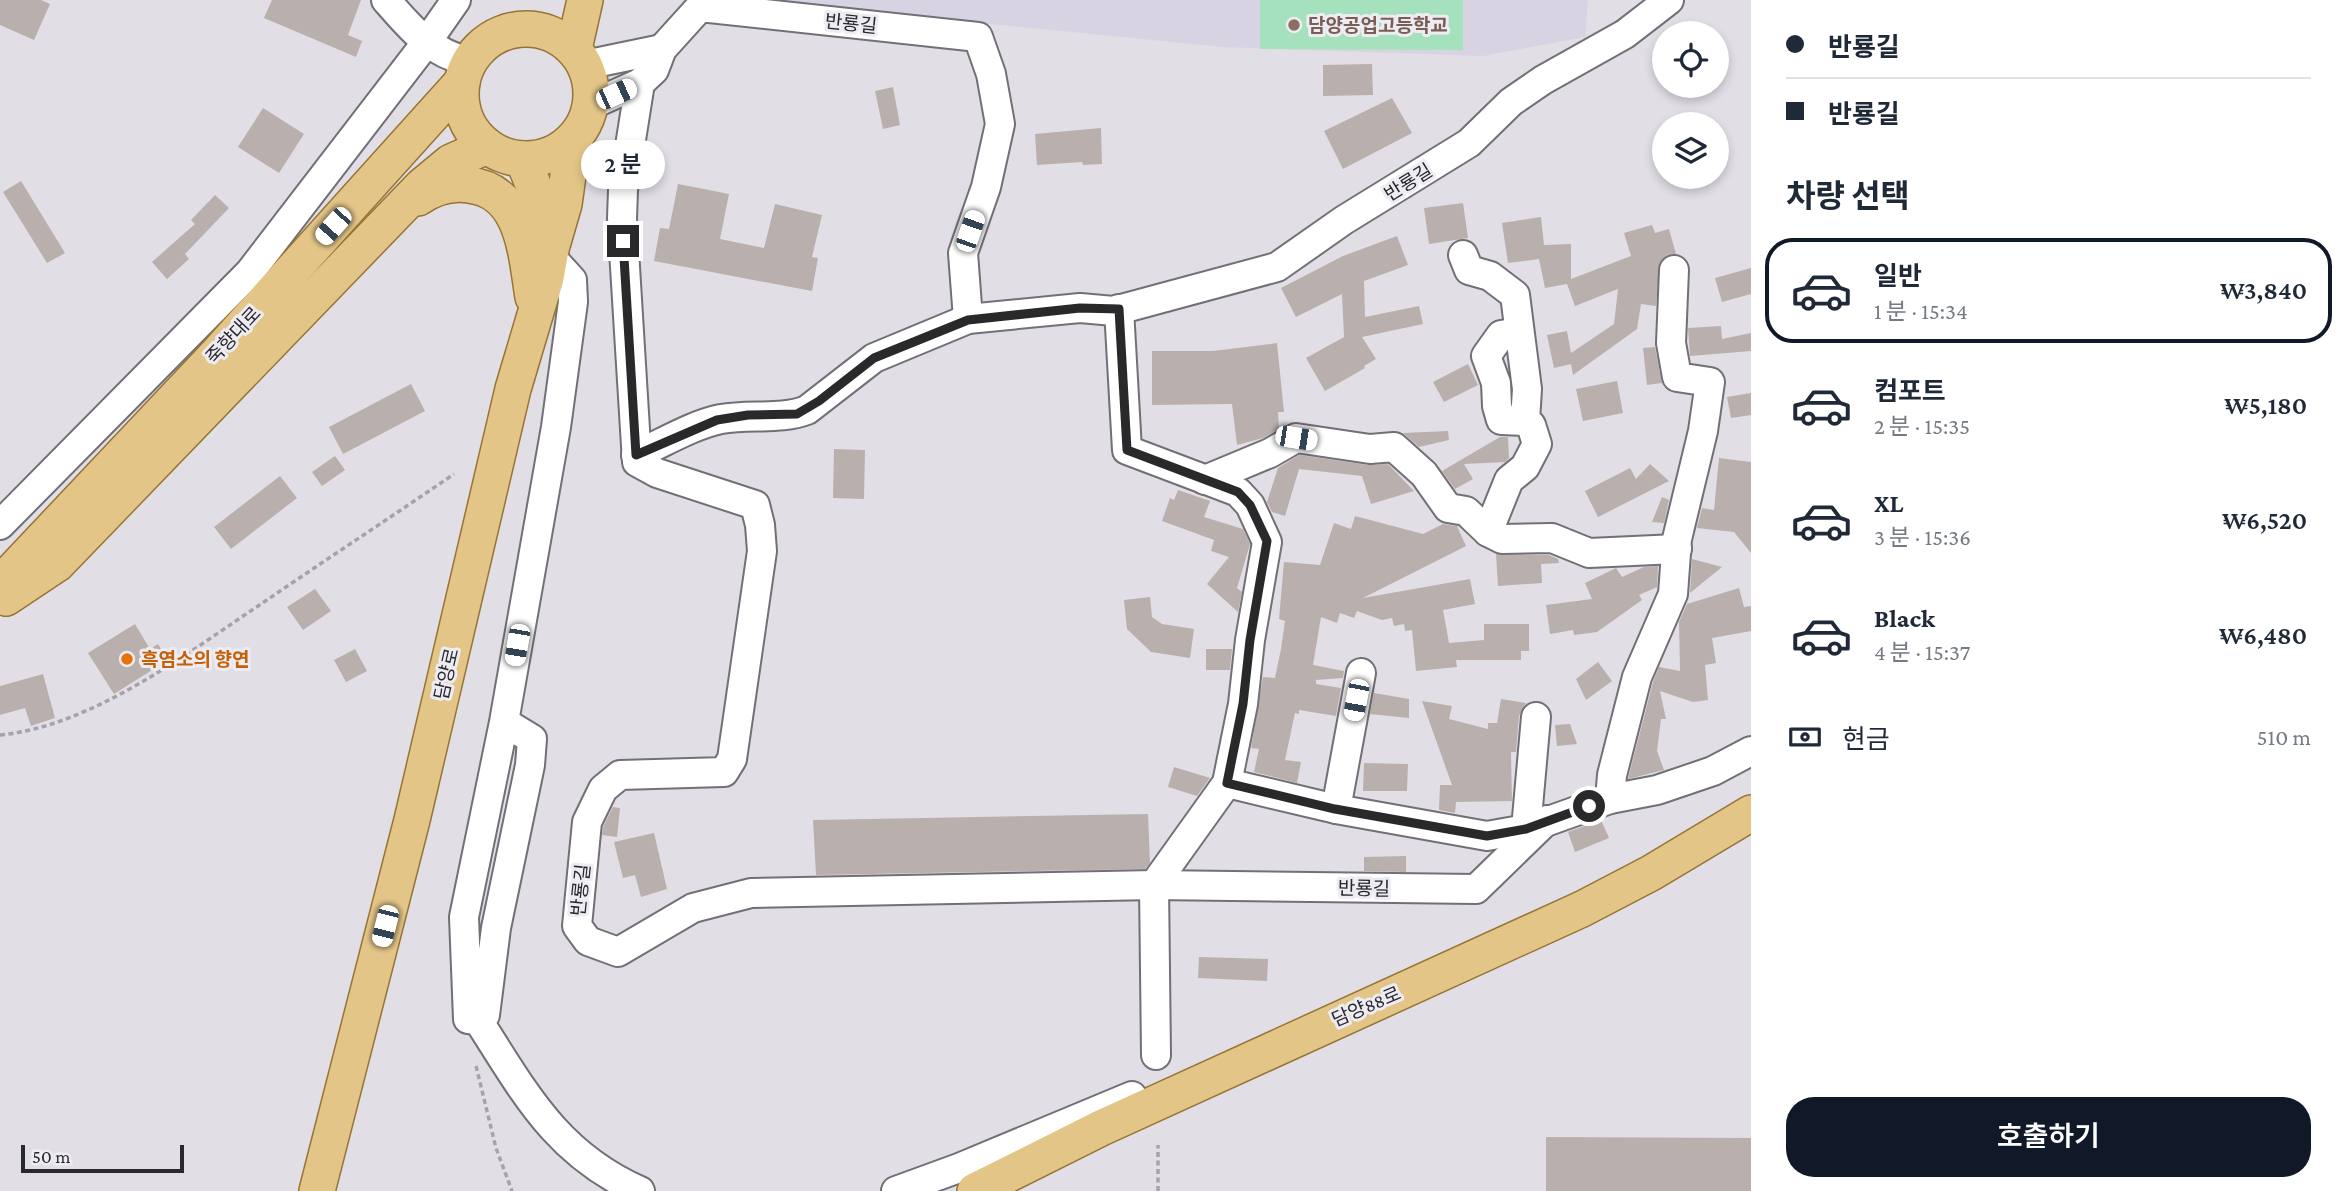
<!DOCTYPE html>
<html lang="ko">
<head>
<meta charset="utf-8">
<style>
  body { margin:0; font-family:"Crimson Pro","Noto Sans KR",serif; background:#f2f2f3; color:#1f2937; height:100vh; display:flex; flex-direction:column; font-size:26px; white-space:nowrap }
  * { box-sizing:border-box; margin:0 }
  p { font-size:23px; color:#747a83 }
  .icon { flex:none; width:38px; height:38px; fill:none; stroke:currentColor; stroke-width:2; stroke-linecap:round; stroke-linejoin:round }
  .map { position:relative; flex:1; overflow:hidden }
  .details { display:flex; flex-direction:column; background:#fff; width:595px }
  .details>* { flex:none }
  .banner { display:grid; align-content:center; height:154px; padding:0 35px; background:#fff }
  .tools { position:absolute; left:1652px; top:21px; display:grid; gap:14px }
  .tools a { display:grid; place-items:center; width:77px; height:77px; border-radius:50%; background:#fff; box-shadow:0 4px 10px #0003; font-size:35px }
  .scale { position:absolute; left:21px; bottom:18px; width:163px; box-sizing:border-box; padding-left:7px; border:4px solid #29282b; border-top:0; font-size:19px; line-height:24px; white-space:nowrap; color:#29282b; -webkit-text-stroke:5px #eeecf3; paint-order:stroke }
  .end { position:absolute; width:32px; height:32px; margin:-16px; border:9px solid #29282b; background:#fff; box-shadow:0 0 0 4px #fff }
  .from { border-radius:50% }
  .bubble { position:absolute; height:49px; border-radius:24px; background:#fff; box-shadow:0 4px 10px #0003; font-size:23px; font-weight:600; line-height:49px; text-align:center }
  .car { position:absolute; width:21px; height:42px; margin:-21px -10px; border-radius:9px; box-shadow:0 0 5px 2px #0007; background:linear-gradient(#fff 24%,#345 0 40%,#fff 0 76%,#345 0 86%,#fff 0) }
  .banner b { display:flex; align-items:center; gap:24px; height:66px; font-size:26px }
  .banner b+b { border-top:2px solid #e0e1e3 }
  .banner i { width:18px; height:18px; background:#1f2937 }
  ul { padding:0; list-style:none }
  li { display:flex; align-items:center; gap:21px; height:105px; margin:0 14px 10px; padding:0 21px; border:4px solid transparent; border-radius:28px }
  li div { flex:1 }
  li b { display:block; font-size:26px }
  li em { font-style:normal; font-weight:600 }
  li.selected { border-color:#111827 }
  li>.icon { width:63px; height:63px; stroke-width:1.5 }
  h2 { padding:0 35px; font-size:32px; line-height:84px }
  .pay { display:flex; align-items:center; gap:18px; height:77px; padding:0 35px; font-size:26px }
  .pay p { margin-inline-start:auto }
  .primary-button { display:flex; gap:14px; margin-top:auto; padding:14px 35px }
  .primary-button a { flex:1; height:80px; border-radius:28px; background:#111827; color:#fff; font-size:28px; font-weight:600; line-height:80px; text-align:center }
  main { display:flex; flex:1; min-height:0 }
  .map>svg:first-child { display:block }
</style>
</head>
<body>
<main>
<div class="map">
<svg width="1751" height="1191" viewBox="0 0 1751 1191">
  <rect width="100%" height="100%" fill="#e1dee6"/>
  <!-- built -->
  <path fill="#d8d3e2" d="M749 0H1588L1585 37 1483 56 1222 47Z"/>
  <!-- green -->
  <path fill="#a5e1bc" d="M1260 0H1463V50L1260 49Z"/>
  <!-- building -->
  <g fill="#b9b0ad">
    <path d="M0 0H41L50 4 34 40 0 25Z"/>
    <path d="M272 0H361L348 35 362 41 356 57 264 18Z"/>
    <path d="M1372 64 1373 95 1323 96V65Z"/>
    <path d="M893 87 900 125 883 129 875 91Z"/>
    <path d="M1392 98 1412 133 1343 169 1324 131Z"/>
    <path d="M263 108 304 134 279 173 238 147Z"/>
    <path d="M1101 128 1102 164 1083 165 1082 162 1037 165 1035 134Z"/>
    <path d="M21 181 65 253 47 263 3 192Z"/>
    <path d="M678 184 729 194 720 239 764 248 775 204 822 215 812 257 818 258 812 291 654 261 660 228 669 229Z"/>
    <path d="M215 195 229 208 185 254 189 259 167 279 152 262 195 224 191 220Z"/>
    <path d="M1463 203 1468 238 1429 244 1424 208Z"/>
    <path d="M1541 217 1544 245 1571 244V279L1631 256 1624 233 1652 225 1655 233 1669 229 1676 254 1667 255 1660 262 1656 306 1641 304 1637 329 1573 375 1571 364 1554 368 1547 335 1567 331 1571 353 1614 324 1618 289 1575 306 1567 284 1545 288 1539 259 1508 263 1502 223Z"/>
    <path d="M1397 236 1408 265 1364 281 1365 317 1419 306 1423 324 1362 337 1376 359 1364 366 1365 368 1325 391 1306 358 1344 337 1342 294 1296 317 1281 288 1343 256Z"/>
    <path d="M1751 268V294L1722 302 1715 278Z"/>
    <path d="M1721 326 1722 339 1751 333V351L1690 356 1688 328Z"/>
    <path d="M1277 343 1284 412H1278L1279 429 1263 438 1237 445 1232 404 1152 405V351H1213Z"/>
    <path d="M1655 347 1662 383 1647 385 1643 348Z"/>
    <path d="M1468 364 1478 385 1444 402 1433 382Z"/>
    <path d="M1617 381 1623 413 1583 421 1576 389Z"/>
    <path d="M411 384 425 411 343 454 329 427Z"/>
    <path d="M1751 393V415L1731 418 1727 397Z"/>
    <path d="M1448 431 1449 440 1419 447 1403 433Z"/>
    <path d="M1500 437H1508L1509 458 1505 462 1464 464 1473 479 1455 489 1442 471Z"/>
    <path d="M834 449 865 450 864 499 833 498Z"/>
    <path d="M1299 455 1368 465 1388 464 1414 491 1371 504 1362 476 1299 469 1285 516 1272 512 1267 502 1278 468Z"/>
    <path d="M335 456 345 470 322 486 312 472Z"/>
    <path d="M1719 458 1751 462V553L1734 532 1697 528 1702 508 1714 510Z"/>
    <path d="M1650 464 1669 481 1598 517 1585 491 1630 468 1636 479Z"/>
    <path d="M280 476 297 498 231 549 214 527Z"/>
    <path d="M1178 490 1210 501 1204 517 1243 529 1250 544 1237 588 1242 592 1238 612 1207 584 1229 557 1211 551 1214 540 1162 521 1170 498 1174 500Z"/>
    <path d="M1662 497 1669 500 1664 523 1652 522Z"/>
    <path d="M1355 516 1423 534 1443 524 1457 526 1466 546 1363 598 1470 579 1475 604 1443 610 1449 643 1484 640V624H1529V651H1521V660H1456L1457 667 1416 671 1412 630 1405 631 1404 624 1394 626 1392 618 1382 620 1357 611 1354 618 1340 613 1337 623 1321 617 1313 665 1344 671 1343 678 1316 680V684L1341 688 1336 716 1299 710V714L1295 713 1285 760 1301 762 1297 783 1254 772 1259 749 1251 748 1263 677 1275 678 1281 649 1285 621 1279 619 1284 562 1320 565 1334 523 1351 529Z"/>
    <path d="M1496 554 1549 555 1558 559 1559 563 1541 564 1542 583 1498 586Z"/>
    <path d="M1692 559 1722 567 1690 593Z"/>
    <path d="M1658 566 1657 587 1639 595 1642 600 1597 632 1574 635 1573 630 1550 634 1546 605 1592 599 1585 583 1616 568 1622 577 1644 567Z"/>
    <path d="M1739 588 1744 607 1751 606V631L1712 638 1716 663 1705 665 1708 700 1693 702 1660 691 1666 719H1661L1657 751 1664 770 1628 779 1653 682 1659 667 1680 671 1679 622 1687 604Z"/>
    <path d="M315 589 331 611 303 630 287 607Z"/>
    <path d="M1150 597 1152 617 1162 624 1194 629 1190 658 1151 652 1127 629 1124 600Z"/>
    <path d="M135 624 150 649 158 644 168 660 114 694 88 653Z"/>
    <path d="M355 649 367 671 346 682 334 660Z"/>
    <path d="M1206 649H1232L1230 670H1206Z"/>
    <path d="M1598 662 1612 681 1586 700 1576 679Z"/>
    <path d="M43 674 55 718 31 726 25 708 0 715V686Z"/>
    <path d="M1374 693 1409 699V718L1370 714Z"/>
    <path d="M1501 699 1526 703 1519 716 1516 752H1511L1512 801 1456 802 1455 813 1439 810 1440 785H1452L1422 701 1452 706 1449 719 1488 729V723H1497Z"/>
    <path d="M1570 724 1577 744 1557 746 1555 725Z"/>
    <path d="M1364 763 1408 764 1407 791H1363Z"/>
    <path d="M1174 767 1210 778 1197 796 1168 787Z"/>
    <path d="M613 807 620 808 617 837 602 835 603 827Z"/>
    <path d="M1148 814 1150 863 1145 869 816 875 813 820Z"/>
    <path d="M1601 820 1609 838 1575 852 1568 832Z"/>
    <path d="M654 833 667 889 641 897 635 875 623 878 614 842Z"/>
    <path d="M1406 856V872L1364 871V857Z"/>
    <path d="M1199 957 1268 959 1267 981 1198 978Z"/>
    <path d="M1546 1137 1751 1138V1191H1546Z"/>
  </g>
  <g fill="none" stroke-linecap="round" stroke-linejoin="round">
    <!-- minor casing -->
    <g stroke="#726f76" stroke-width="32">
      <g id="minor">
        <path d="M386 0C412 30 430 52 469 62"/>
        <path d="M585 65 662 49"/>
        <path d="M640 83 623 190 622 218 637 462 657 473 755 505 760 525 762 551 732 759 724 772 620 775 603 789 587 822 577 926 588 941 618 952 693 908 751 893 1154 885 1476 889 1547 820"/>
        <path d="M591 105 640 83 654 70 662 49 700 7 978 37 991 74 1000 124 986 187 963 253 968 319"/>
        <path d="M1463 255 1469 270 1490 276 1515 295 1527 389 1525 421 1531 425 1537 444 1525 467 1509 480 1488 532"/>
        <path d="M1119 309 1127 450 1238 492 1250 505 1267 542 1250 640 1243 704 1227 783 1154 885 1156 1055"/>
        <path d="M1519 332 1501 335 1486 356 1496 383 1497 406 1501 420 1525 421"/>
        <path d="M636 455C663 443 692 425 721 419 750 414 782 420 807 410L874 358 968 319 1080 308 1114 311 1277 267 1344 220 1469 143 1511 102 1543 80 1625 34 1669 0"/>
        <path d="M1205 480 1270 453 1296 438 1370 449 1394 447 1424 474 1448 508 1466 511 1488 532 1502 539 1552 538 1589 553 1677 549"/>
        <path d="M0 525 250 272 426 43 456 0"/>
        <path d="M504 722 532 739 530 765 496 928 485 1015 478 1020 468 1019 464 917 504 722 556 427 573 302 572 280 550 256"/>
        <path d="M1227 783 1336 809 1487 836 1526 829 1610 799 1657 790 1713 771 1751 751"/>
        <path d="M1610 799 1612 775 1637 677 1673 594 1677 539 1703 431 1710 382 1677 377 1671 343 1674 270"/>
        <path d="M1336 809 1361 673"/>
        <path d="M1526 829 1536 717"/>
        <path d="M478 1020C525 1093 556 1154 640 1191"/>
        <path d="M896 1191 959 1168 1132 1096"/>
      </g>
    </g>
    <!-- major casing -->
    <g stroke="#967534" stroke-width="38">
      <g id="major">
        <circle cx="526" cy="94" r="65"/>
        <path d="M574 49 585 0"/>
        <path d="M418 198C434 187 450 182 469 185 524 191 526 255 533 297"/>
        <path d="M551 249 564 204 573 140"/>
        <path d="M0 584 218 353 462 82"/>
        <path d="M6 598 57 564 422 186 451 162 487 146"/>
        <path d="M317 1191 412 820 513 389 546 278 551 249 534 187 523 159"/>
        <path d="M975 1191 1101 1128 1582 909 1651 873 1751 813"/>
      </g>
    </g>
    <!-- path -->
    <g stroke="#a5a2a9" stroke-width="3.5" stroke-dasharray="5 3.5" stroke-linecap="butt">
      <path d="M0 735C93 726 187 653 264 602 327 559 391 517 454 474"/>
      <path d="M476 1066 496 1148 512 1191"/>
      <path d="M1158 1191V1145"/>
    </g>
    <!-- minor -->
    <use href="#minor" stroke="#fff" stroke-width="28"/>
    <!-- major -->
    <use href="#major" stroke="#e3c588" stroke-width="35"/>
  </g>
  <g fill="none" stroke-linecap="round" stroke-linejoin="round">
    <!-- route -->
    <path stroke="#29282b" stroke-width="9" d="M623 241 636 455 717 420 748 415 797 414 819 401 874 358 968 320 1080 308 1119 309 1127 450 1238 492 1250 505 1267 541 1250 640 1243 704 1227 783 1335 809 1487 836 1526 829 1589 806"/>
  </g>
  <!-- markers -->
  <circle fill="#8d6e63" stroke="#eeecf3" stroke-width="2.5" cx="1294" cy="25" r="7"/>
  <circle fill="#e8710a" stroke="#eeecf3" stroke-width="2.5" cx="127" cy="659" r="7"/>
  <g text-anchor="middle" stroke-width="6" stroke-linejoin="round" paint-order="stroke">
    <!-- street labels -->
    <g font-size="19" fill="#29282b" stroke="#eeecf3">
      <text transform="translate(851 23) rotate(6)" y="7">반룡길</text>
      <text transform="translate(1408 182) rotate(-32)" y="7">반룡길</text>
      <text transform="translate(233 335) rotate(-47)" y="7">죽향대로</text>
      <text transform="translate(446 674) rotate(-77)" y="7">담양로</text>
      <text transform="translate(1364 888) rotate(1)" y="7">반룡길</text>
      <text transform="translate(580 890) rotate(-84)" y="7">반룡길</text>
      <text transform="translate(1366 1006) rotate(-23)" y="7">담양88로</text>
    </g>
    <!-- education labels -->
    <g font-size="19" font-weight="bold" fill="#785e54" stroke="#eeecf3" text-anchor="start">
      <text x="1308" y="32">담양공업고등학교</text>
    </g>
    <!-- food labels -->
    <g font-size="19" font-weight="bold" fill="#c56008" stroke="#eeecf3" text-anchor="start">
      <text x="141" y="666">흑염소의 향연</text>
    </g>
  </g>
</svg>
<div class="tools">
<a><svg class="icon" aria-label="locate" viewBox="0 0 24 24"><circle cx="12" cy="12" r="6"/><path d="M12 2v4M12 18v4M2 12h4M18 12h4"/></svg></a>
<a><svg class="icon" aria-label="layers" viewBox="0 0 24 24"><path d="M12 4l9 5-9 5-9-5zM3 14l9 5 9-5"/></svg></a>
</div>
<div class="scale">50 m</div>
<i class="end from" style="left:1589px;top:806px"></i>
<i class="end" style="left:623px;top:241px"></i>
<div class="bubble" style="left:581px;top:140px;width:84px">2 분</div>
<i class="car" style="left:616px;top:94px;rotate:66deg"></i>
<i class="car" style="left:333px;top:226px;rotate:222deg"></i>
<i class="car" style="left:970px;top:231px;rotate:19deg"></i>
<i class="car" style="left:1296px;top:438px;rotate:99deg"></i>
<i class="car" style="left:517px;top:645px;rotate:190deg"></i>
<i class="car" style="left:1356px;top:700px;rotate:191deg"></i>
<i class="car" style="left:385px;top:926px;rotate:194deg"></i>
</div>
<section class="details">
<div class="banner">
<b><i class="from"></i>반룡길</b>
<b><i></i>반룡길</b>
</div>
<h2>차량 선택</h2>
<ul>
<li class="selected"><svg class="icon" aria-label="car" viewBox="0 0 24 24"><path d="M5 17H2v-5l4-1 3-4h7l3 4 3 1v5h-3M9 17h6M6 11h13"/><circle cx="7" cy="17" r="2"/><circle cx="17" cy="17" r="2"/></svg><div><b>일반</b><p>1 분 · 15:34</p></div><em>₩3,840</em></li>
<li><svg class="icon" aria-label="car" viewBox="0 0 24 24"><path d="M5 17H2v-5l4-1 3-4h7l3 4 3 1v5h-3M9 17h6M6 11h13"/><circle cx="7" cy="17" r="2"/><circle cx="17" cy="17" r="2"/></svg><div><b>컴포트</b><p>2 분 · 15:35</p></div><em>₩5,180</em></li>
<li><svg class="icon" aria-label="car" viewBox="0 0 24 24"><path d="M5 17H2v-5l4-1 3-4h7l3 4 3 1v5h-3M9 17h6M6 11h13"/><circle cx="7" cy="17" r="2"/><circle cx="17" cy="17" r="2"/></svg><div><b>XL</b><p>3 분 · 15:36</p></div><em>₩6,520</em></li>
<li><svg class="icon" aria-label="car" viewBox="0 0 24 24"><path d="M5 17H2v-5l4-1 3-4h7l3 4 3 1v5h-3M9 17h6M6 11h13"/><circle cx="7" cy="17" r="2"/><circle cx="17" cy="17" r="2"/></svg><div><b>Black</b><p>4 분 · 15:37</p></div><em>₩6,480</em></li>
</ul>
<div class="pay"><svg class="icon" aria-label="cash" viewBox="0 0 24 24"><path d="M3 7h18v10H3z"/><circle cx="12" cy="12" r="2"/></svg>현금<p>510 m</p></div>
<div class="primary-button"><a>호출하기</a></div>
</section>
</main>
</body>
</html>
